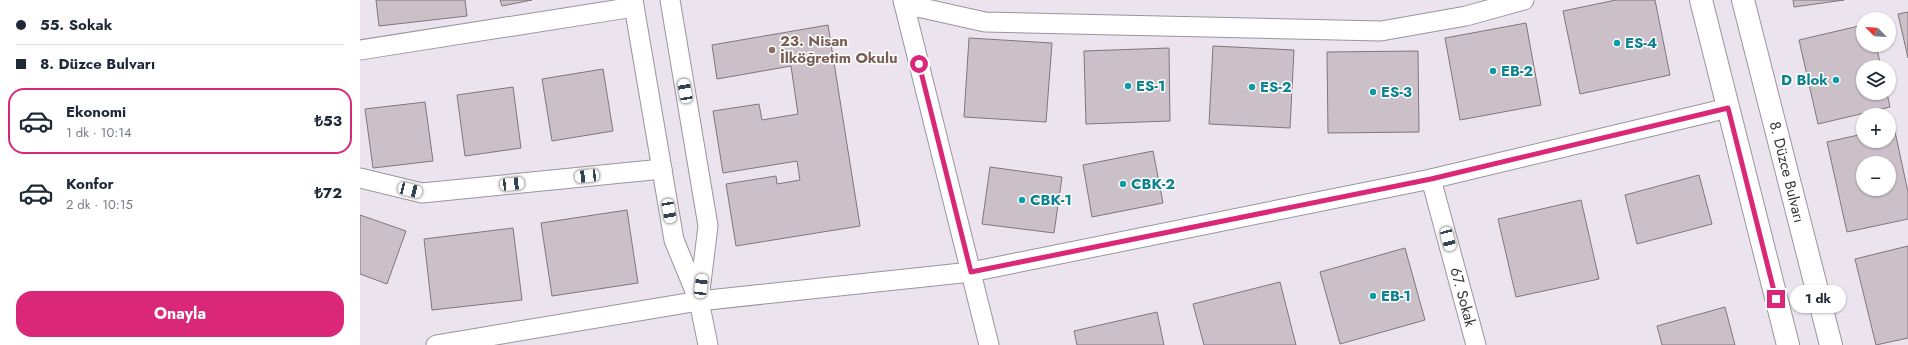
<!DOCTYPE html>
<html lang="tr">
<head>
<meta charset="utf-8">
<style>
  body { margin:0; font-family:Jost,sans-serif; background:#f6f6f7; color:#1f2937; height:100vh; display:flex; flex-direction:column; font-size:15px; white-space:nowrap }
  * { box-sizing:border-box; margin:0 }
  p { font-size:13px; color:#747a83 }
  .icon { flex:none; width:22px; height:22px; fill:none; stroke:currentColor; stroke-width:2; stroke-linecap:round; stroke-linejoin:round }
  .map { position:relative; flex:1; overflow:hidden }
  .panel { display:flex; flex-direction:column; background:#fff; width:360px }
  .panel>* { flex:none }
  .top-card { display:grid; align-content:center; height:88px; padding:0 16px; background:#fff }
  .needle { width:26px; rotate:294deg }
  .tools { position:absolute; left:1496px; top:12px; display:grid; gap:8px }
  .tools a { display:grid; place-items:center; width:40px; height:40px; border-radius:50%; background:#fff; box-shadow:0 1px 3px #0004; font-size:20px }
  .end { position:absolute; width:18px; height:18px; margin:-9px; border:5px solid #db2777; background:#fff; box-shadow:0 0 0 2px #fff }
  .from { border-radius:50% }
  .bubble { position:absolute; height:28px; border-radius:14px; background:#fff; box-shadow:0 1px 3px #0004; font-size:13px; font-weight:700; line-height:28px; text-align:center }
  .car { position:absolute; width:12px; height:24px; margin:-12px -6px; border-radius:5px; box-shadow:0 0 3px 1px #0007; background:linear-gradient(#fff 24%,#345 0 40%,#fff 0 76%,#345 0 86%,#fff 0) }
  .top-card b { display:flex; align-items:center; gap:14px; height:38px; font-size:15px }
  .top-card b+b { border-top:1px solid #e0e1e3 }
  .top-card i { width:10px; height:10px; background:#1f2937 }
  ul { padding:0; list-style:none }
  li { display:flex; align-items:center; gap:12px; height:66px; margin:0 8px 6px; padding:0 8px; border:2px solid transparent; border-radius:16px }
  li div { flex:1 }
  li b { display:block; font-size:15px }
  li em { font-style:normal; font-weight:700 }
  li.current { border-color:#db2777 }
  li>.icon { width:36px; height:36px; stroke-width:1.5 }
  .action { display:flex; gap:8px; margin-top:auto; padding:8px 16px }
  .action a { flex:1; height:46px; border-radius:16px; background:#db2777; color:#fff; font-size:16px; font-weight:700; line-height:46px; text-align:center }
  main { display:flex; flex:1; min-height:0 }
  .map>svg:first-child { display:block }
</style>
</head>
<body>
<main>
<section class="panel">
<div class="top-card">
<b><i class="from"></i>55. Sokak</b>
<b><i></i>8. Düzce Bulvarı</b>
</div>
<ul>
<li class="current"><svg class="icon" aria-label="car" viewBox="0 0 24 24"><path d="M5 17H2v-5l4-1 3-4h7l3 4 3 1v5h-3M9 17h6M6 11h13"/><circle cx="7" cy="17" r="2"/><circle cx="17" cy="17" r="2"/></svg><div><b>Ekonomi</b><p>1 dk · 10:14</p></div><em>₺53</em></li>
<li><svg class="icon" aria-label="car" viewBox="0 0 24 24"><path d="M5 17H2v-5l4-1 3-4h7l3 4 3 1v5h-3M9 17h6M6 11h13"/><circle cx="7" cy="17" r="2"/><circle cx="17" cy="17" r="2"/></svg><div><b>Konfor</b><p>2 dk · 10:15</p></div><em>₺72</em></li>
</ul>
<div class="action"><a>Onayla</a></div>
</section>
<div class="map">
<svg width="1548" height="345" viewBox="0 0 1548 345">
  <rect width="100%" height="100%" fill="#ebe4ee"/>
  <!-- building -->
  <g fill="#cbc0c8" stroke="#80767d" fill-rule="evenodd">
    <path d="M16 0H105L107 16 19 26Z"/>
    <path d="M140 0H172L142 6Z"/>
    <path d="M1256 0H1295L1310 75 1220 94 1203 11Z"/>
    <path d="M1433 0H1484L1434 7Z"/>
    <path d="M1548 12V58L1538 14Z"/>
    <path d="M1166 23 1181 105 1100 120 1085 38Z"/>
    <path d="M468 25 500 226 376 246 366 184 416 176 417 184 440 180 437 161 363 173 353 111 399 104 402 120 438 114 431 66 357 79 352 45Z"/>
    <path d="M1503 25V45H1516L1521 67H1503V93H1527L1530 107 1458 124 1439 40Z"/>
    <path d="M609 38 692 43 686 122 604 117Z"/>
    <path d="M853 46 934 50 930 128 849 124Z"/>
    <path d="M809 48 810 121 726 124 724 51Z"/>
    <path d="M1058 51 1059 132 968 133 967 52Z"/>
    <path d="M243 69 253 131 192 141 182 79Z"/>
    <path d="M153 87 161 148 105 156 97 95Z"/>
    <path d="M65 102 73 161 13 168 5 109Z"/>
    <path d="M1534 127 1548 192V219L1487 232 1467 142 1503 134V141H1529V128ZM1503 163H1529V189H1503Z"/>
    <path d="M793 151 803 203 732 217 723 165Z"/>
    <path d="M630 167 702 177 694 233 622 224Z"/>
    <path d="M1339 175 1352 224 1277 244 1265 195Z"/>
    <path d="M1221 200 1239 279 1156 297 1138 219Z"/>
    <path d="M267 210 278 283 192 296 181 223Z"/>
    <path d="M0 215 46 231 27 284 0 274Z"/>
    <path d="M153 228 162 300 72 310 64 239Z"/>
    <path d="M1548 246V338L1516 345 1495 259Z"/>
    <path d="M1045 248 1065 320 980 344 960 272Z"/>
    <path d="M920 282 936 345H844L833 304Z"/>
    <path d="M1365 307 1375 345H1302L1297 326Z"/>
    <path d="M797 312 804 345H717L714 331Z"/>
  </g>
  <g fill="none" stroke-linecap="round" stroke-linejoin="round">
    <!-- minor casing -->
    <g stroke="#9b949e" stroke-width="21">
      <g id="minor">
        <path d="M273 0 314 240 339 301 348 345"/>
        <path d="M310 0 348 226 339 299"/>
        <path d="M543 0 629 345"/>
        <path d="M544 4 625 22 1021 31 1106 16 1164 0"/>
        <path d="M0 50 274 7"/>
        <path d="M0 178 62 193 302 169"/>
        <path d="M1071 179 1116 345"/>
        <path d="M76 345 339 301 611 272 1071 179 1368 108"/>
      </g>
    </g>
    <!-- primary casing -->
    <g stroke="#9b949e" stroke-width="24">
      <g id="primary">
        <path d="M1341 0 1428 345"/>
        <path d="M1383 0 1471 345"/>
      </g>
    </g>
    <!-- minor -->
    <use href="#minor" stroke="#fff" stroke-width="19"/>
    <!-- primary -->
    <use href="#primary" stroke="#fff" stroke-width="22"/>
  </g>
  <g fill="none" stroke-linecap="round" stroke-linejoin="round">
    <!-- route -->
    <path stroke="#db2777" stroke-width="5" d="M559 64 611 272 1071 179 1368 108 1416 299"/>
  </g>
  <!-- markers -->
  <g fill="#0f9aa8" stroke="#fff" stroke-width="1.5">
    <circle cx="1257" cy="43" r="4"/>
    <circle cx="1133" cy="71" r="4"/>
    <circle cx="1476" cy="80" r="4"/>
    <circle cx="768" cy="86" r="4"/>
    <circle cx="892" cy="87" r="4"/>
    <circle cx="1013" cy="92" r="4"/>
    <circle cx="763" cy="184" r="4"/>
    <circle cx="662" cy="200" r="4"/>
    <circle cx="1013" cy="296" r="4"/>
  </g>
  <circle fill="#8d6e63" stroke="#fff" stroke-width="1.5" cx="412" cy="50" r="4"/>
  <g text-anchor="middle" stroke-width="3" stroke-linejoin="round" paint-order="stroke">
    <!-- education labels -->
    <g font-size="15" font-weight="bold" fill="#785e54" stroke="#fff" text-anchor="start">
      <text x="420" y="46">23. Nisan<tspan x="420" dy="17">İlköğretim Okulu</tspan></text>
    </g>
    <!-- culture labels -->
    <g font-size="15" font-weight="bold" fill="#0d838f" stroke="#fff" text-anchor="start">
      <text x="1265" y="48">ES-4</text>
      <text x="1141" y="76">EB-2</text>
      <text x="1468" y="85" text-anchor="end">D Blok</text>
      <text x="776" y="91">ES-1</text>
      <text x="900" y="92">ES-2</text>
      <text x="1021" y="97">ES-3</text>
      <text x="771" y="189">CBK-2</text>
      <text x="670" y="205">CBK-1</text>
      <text x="1021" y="301">EB-1</text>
    </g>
    <!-- street labels -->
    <g font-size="15" fill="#373438" stroke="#fff">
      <text transform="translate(1427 172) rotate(76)" y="5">8. Düzce Bulvarı</text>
      <text transform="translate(1103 297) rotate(75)" y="5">67. Sokak</text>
    </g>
  </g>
</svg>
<div class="tools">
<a><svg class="needle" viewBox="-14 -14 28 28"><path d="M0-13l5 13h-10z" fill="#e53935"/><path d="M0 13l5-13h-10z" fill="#747a83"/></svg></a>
<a><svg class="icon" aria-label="layers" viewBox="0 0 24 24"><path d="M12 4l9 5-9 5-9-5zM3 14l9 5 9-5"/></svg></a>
<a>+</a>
<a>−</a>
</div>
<i class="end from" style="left:559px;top:64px"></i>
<i class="end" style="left:1416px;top:299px"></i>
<div class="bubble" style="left:1430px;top:285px;width:56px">1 dk</div>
<i class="car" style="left:325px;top:91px;rotate:350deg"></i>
<i class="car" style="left:227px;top:176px;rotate:264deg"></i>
<i class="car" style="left:152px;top:184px;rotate:84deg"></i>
<i class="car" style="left:50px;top:190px;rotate:104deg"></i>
<i class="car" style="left:309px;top:211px;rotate:170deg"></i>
<i class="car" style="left:1088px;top:239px;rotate:165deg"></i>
<i class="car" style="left:341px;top:286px;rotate:7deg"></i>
</div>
</main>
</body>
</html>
